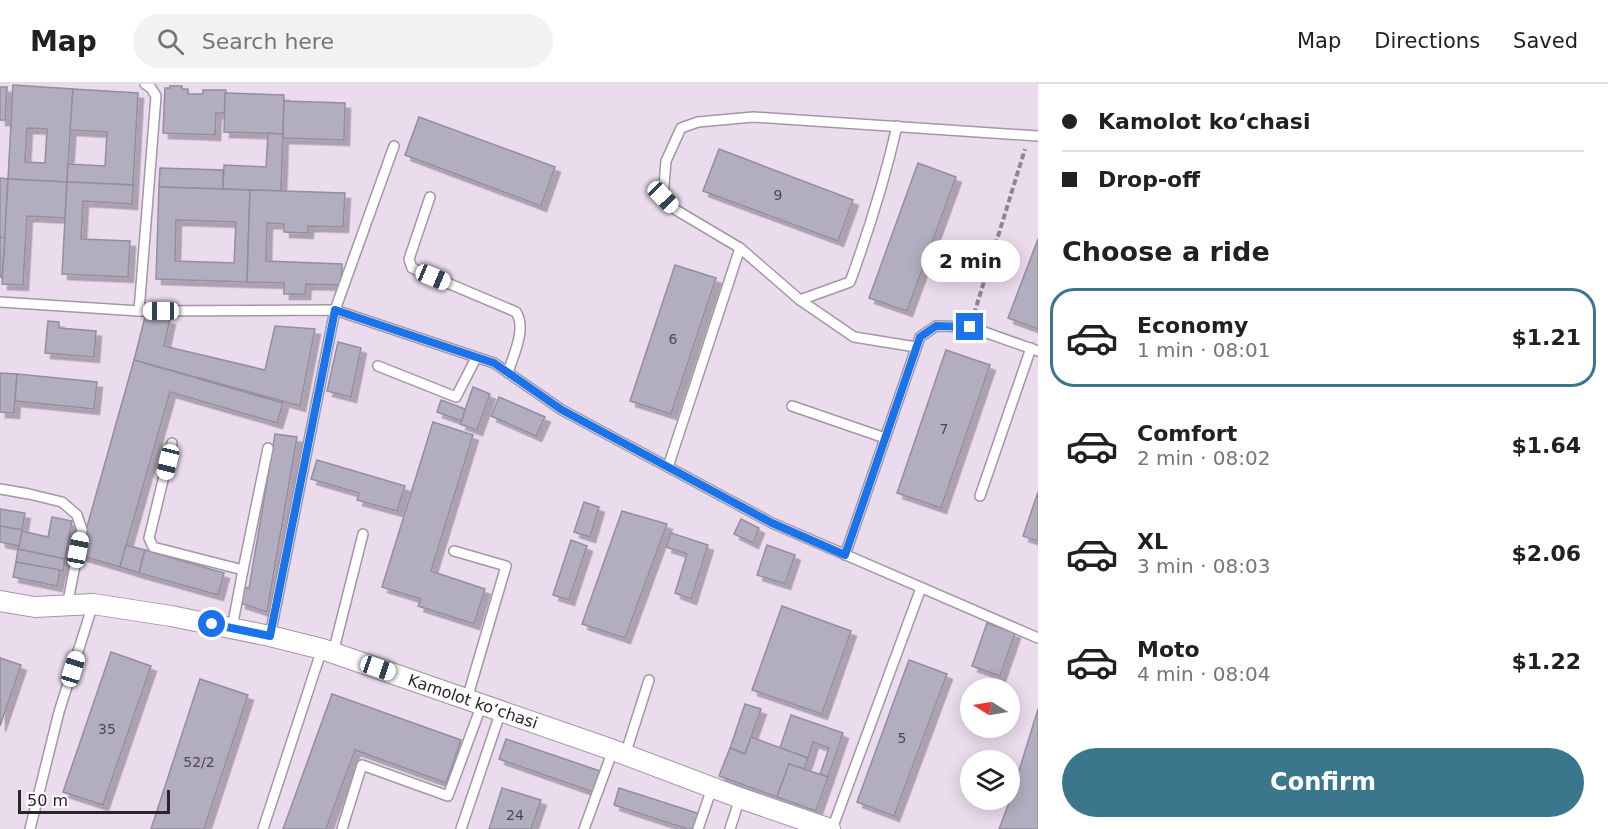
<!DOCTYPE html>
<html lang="en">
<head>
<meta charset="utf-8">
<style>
  body { margin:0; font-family:"DejaVu Sans",sans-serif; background:#f2f2f2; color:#202124; height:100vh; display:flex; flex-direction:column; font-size:22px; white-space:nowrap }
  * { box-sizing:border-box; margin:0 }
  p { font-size:20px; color:#757577 }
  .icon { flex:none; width:33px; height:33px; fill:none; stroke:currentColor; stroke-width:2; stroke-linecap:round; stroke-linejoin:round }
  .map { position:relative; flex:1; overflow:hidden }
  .panel { display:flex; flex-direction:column; background:#fff; width:570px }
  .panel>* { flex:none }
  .banner { display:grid; align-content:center; height:132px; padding:0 24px; background:#fff }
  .needle { width:39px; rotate:281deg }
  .fabs { position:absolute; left:960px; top:594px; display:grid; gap:12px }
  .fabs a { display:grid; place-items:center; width:60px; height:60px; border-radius:50%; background:#fff; box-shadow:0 3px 15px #0003; font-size:30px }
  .scale { position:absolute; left:18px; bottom:15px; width:152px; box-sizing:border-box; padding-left:6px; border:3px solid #2a252b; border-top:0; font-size:16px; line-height:21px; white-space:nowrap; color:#2a252b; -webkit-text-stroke:4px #fff; paint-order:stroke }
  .end { position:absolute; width:27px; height:27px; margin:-14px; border:8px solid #1a73e8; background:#fff; box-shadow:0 0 0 3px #fff }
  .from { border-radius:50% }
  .bubble { position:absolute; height:42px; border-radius:21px; background:#fff; box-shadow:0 3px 15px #0003; font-size:20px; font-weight:800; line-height:42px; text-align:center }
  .car { position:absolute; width:18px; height:36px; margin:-18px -9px; border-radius:8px; box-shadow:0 0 4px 2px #0007; background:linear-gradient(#fff 24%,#345 0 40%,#fff 0 76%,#345 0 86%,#fff 0) }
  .banner b { display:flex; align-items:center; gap:21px; height:57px; font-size:22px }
  .banner b+b { border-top:2px solid #e0e0e0 }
  .banner i { width:15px; height:15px; background:#202124 }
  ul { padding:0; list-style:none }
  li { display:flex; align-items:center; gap:18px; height:99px; margin:0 12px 9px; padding:0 12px; border:3px solid transparent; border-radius:24px }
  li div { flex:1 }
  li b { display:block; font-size:22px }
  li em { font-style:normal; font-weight:800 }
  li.selected { border-color:#3a778d }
  li>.icon { width:54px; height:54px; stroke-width:1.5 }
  h2 { padding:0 24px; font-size:27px; line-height:72px }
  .cta { display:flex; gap:12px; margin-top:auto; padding:12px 24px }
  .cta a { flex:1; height:69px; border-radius:36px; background:#3a778d; color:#fff; font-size:24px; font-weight:800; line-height:69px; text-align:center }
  header { display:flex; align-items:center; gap:36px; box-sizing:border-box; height:84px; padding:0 30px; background:#fff; border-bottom:2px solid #e0e0e0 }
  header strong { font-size:28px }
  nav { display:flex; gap:33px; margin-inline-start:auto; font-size:21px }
  .search { width:420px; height:54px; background:#f2f2f2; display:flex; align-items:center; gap:15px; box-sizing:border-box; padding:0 21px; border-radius:33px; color:#757577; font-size:22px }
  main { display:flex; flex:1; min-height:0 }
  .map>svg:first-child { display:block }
</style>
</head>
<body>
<header>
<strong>Map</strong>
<div class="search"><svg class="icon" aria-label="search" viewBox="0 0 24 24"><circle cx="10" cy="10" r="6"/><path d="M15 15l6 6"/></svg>Search here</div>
<nav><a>Map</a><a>Directions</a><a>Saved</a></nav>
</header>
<main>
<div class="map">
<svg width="1038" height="745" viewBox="0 0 1038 745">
  <defs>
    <filter id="shadow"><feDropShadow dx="5.5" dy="5.5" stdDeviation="0" flood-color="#0004"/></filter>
  </defs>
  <rect width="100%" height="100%" fill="#ebdced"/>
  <!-- building -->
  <g fill="#b3adc0" stroke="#948da0" stroke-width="1.5" fill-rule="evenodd" filter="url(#shadow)">
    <path d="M13 1 73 5 67 98 8 95ZM27 44 47 45 45 79 25 78Z"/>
    <path d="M170 2H182V5H188V10H203V6H226L225 29H216L215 51 163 49 165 4H170Z"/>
    <path d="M0 3H7L5 36H0Z"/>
    <path d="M73 5 138 9 133 101 67 98 68 80 105 82 107 48 70 46Z"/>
    <path d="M225 9 284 11 283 50 224 48Z"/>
    <path d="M284 17 345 19 344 56 283 54Z"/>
    <path d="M419 33 555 83 541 122 405 71Z"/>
    <path d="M268 49 283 50 281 107 223 105 224 81 266 83Z"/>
    <path d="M719 65 853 116 838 157 703 107Z"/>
    <path d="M918 79 956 93 907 227 869 214Z"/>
    <path d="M160 84 223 86V105L159 103Z"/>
    <path d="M0 94 8 95 5 154 0 153Z"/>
    <path d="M8 95 67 98 65 134 27 132 23 201 2 200Z"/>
    <path d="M67 98 133 101 132 120 83 117 81 155 130 157 128 193 62 190Z"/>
    <path d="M159 103 250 106 247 198 156 195ZM176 136 236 138 234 179 175 177Z"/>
    <path d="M250 106 345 109 343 143 308 142V149L284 148V140L267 139 266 177 342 180 341 201 306 200 305 210H284V199L247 198Z"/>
    <path d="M0 153 5 154 2 193H0Z"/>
    <path d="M1038 155V245L1008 234Z"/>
    <path d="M675 181 716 194 671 330 630 317Z"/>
    <path d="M145 233 170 235 164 262 265 286 275 242 315 245 300 322 134 276Z"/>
    <path d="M48 237 59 238V244L96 247 94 273 45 269Z"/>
    <path d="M338 258 361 264 351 313 327 307Z"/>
    <path d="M946 266 990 281 941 424 897 409Z"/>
    <path d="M134 276 283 319 277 339 170 308 120 483 79 471Z"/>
    <path d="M0 289 17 290 14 329 0 328Z"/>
    <path d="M17 290 97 298 94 325 15 317Z"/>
    <path d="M473 303 490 310 477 346 460 340Z"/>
    <path d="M499 313 545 333 536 352 491 332Z"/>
    <path d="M441 316 465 325 462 337 437 328Z"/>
    <path d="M433 338 473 351 431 487 485 505 474 540 418 522 421 515 382 503Z"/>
    <path d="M275 350 297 353 267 528 240 519 243 503 249 504Z"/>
    <path d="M317 376 405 402 397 427 357 416 359 409 311 395Z"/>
    <path d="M1038 408V457L1023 452Z"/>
    <path d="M584 418 599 423 590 453 574 448Z"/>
    <path d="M0 425 25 429 22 446 0 442Z"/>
    <path d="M622 427 667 440 625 554 582 540Z"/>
    <path d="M52 433 72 437 65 475 18 465 22 447 48 453Z"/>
    <path d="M741 435 759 444 753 459 734 450Z"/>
    <path d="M0 442 22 446 19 462 0 458Z"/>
    <path d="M671 449 708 461 691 515 675 509 687 470 666 463Z"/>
    <path d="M571 456 587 462 569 516 553 511Z"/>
    <path d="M126 461 145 466 139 489 120 483Z"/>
    <path d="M767 461 795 471 785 500 757 491Z"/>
    <path d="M18 465 65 475 63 487 16 478Z"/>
    <path d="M145 466 224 489 218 511 139 489Z"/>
    <path d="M16 478 60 486 57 502 13 493Z"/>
    <path d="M782 522 851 547 822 630 752 606Z"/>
    <path d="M987 539 1015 549 1000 592 972 582Z"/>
    <path d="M111 568 151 582 103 721 63 708Z"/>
    <path d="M0 574 21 581 0 642Z"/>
    <path d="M909 576 947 590 894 732 857 718Z"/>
    <path d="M200 595 248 611 204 745H151Z"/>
    <path d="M332 610 461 656 446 699 355 666 326 745H283Z"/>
    <path d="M745 620 761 625 745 670 730 664Z"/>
    <path d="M1038 625V745H999L1010 716Z"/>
    <path d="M791 631 843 649 828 693 820 690 829 664 813 658 808 674 780 664Z"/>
    <path d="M751 653 808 674 804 685 789 680 777 713 719 692 730 664 745 670Z"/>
    <path d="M506 655 600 687 593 708 499 675Z"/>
    <path d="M789 680 828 693 816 727 777 713Z"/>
    <path d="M502 704 541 716 531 745H489Z"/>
    <path d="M619 704 700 730 694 745H687L614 721Z"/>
  </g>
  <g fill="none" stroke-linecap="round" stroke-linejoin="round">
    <!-- lane casing -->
    <g stroke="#a496a6" stroke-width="12">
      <g id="lane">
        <path d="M430 113 409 175 412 184 516 228C527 245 513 271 508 289"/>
        <path d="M800 216 850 198C869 146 885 95 897 42"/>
        <path d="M0 218 139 227 335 226 494 279 562 326 772 439 1038 554"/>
        <path d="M139 227 156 12 151 4 145 0"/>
        <path d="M916 263 854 253 800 216 740 164 676 126 663 113 666 77 681 44 698 38 753 33 1038 52"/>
        <path d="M378 282 456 313 476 274"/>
        <path d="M792 322 885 354"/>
        <path d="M172 359 149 454 153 463 243 486 232 544"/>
        <path d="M668 383 740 164"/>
        <path d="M0 405 29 410 62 418 77 431 82 446 67 522"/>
        <path d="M980 412 1031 264"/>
        <path d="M454 467 506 482 467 615"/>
        <path d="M845 471 920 253 936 242 970 243 1038 267"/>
        <path d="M243 486 268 364"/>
        <path d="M270 552 335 226 394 62"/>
        <path d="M333 569 363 450"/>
        <path d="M625 671 649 596"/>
        <path d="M30 745 59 628 93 520"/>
        <path d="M263 745 322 565"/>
        <path d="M342 745 362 681 448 712 482 620"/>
        <path d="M461 745 501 627"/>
        <path d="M584 745 613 666"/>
        <path d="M698 745 712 704"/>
        <path d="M730 745 740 714"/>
        <path d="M832 745 921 504"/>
      </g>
    </g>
    <!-- street casing -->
    <g stroke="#a496a6" stroke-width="22">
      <path id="street" d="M0 517 35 523 93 520 171 532 270 552 322 565 613 666 740 714 830 745"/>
    </g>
    <!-- path -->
    <path stroke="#8f8490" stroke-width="4" stroke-dasharray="6 3" stroke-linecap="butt" d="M974 230 1025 65"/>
    <!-- lane -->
    <use href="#lane" stroke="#fff" stroke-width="9"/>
    <!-- street -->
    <use href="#street" stroke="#fff" stroke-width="20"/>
  </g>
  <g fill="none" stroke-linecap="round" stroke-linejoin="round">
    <!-- route -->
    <path stroke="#1a73e8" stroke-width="8" d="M212 540 270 552 335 226 494 279 562 326 772 439 845 471 920 253 936 242 970 243"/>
  </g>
  <g text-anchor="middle" stroke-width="4.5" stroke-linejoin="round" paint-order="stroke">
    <!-- number labels -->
    <g font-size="14" fill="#4c4750">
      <text x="778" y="116">9</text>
      <text x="673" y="260">6</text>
      <text x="944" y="350">7</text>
      <text x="107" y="650">35</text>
      <text x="902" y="659">5</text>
      <text x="199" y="683">52/2</text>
      <text x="515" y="736">24</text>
    </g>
    <!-- street labels -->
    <g font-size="16" fill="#2a252b" stroke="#fff">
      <text transform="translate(473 617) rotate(19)" y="6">Kamolot koʻchasi</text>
    </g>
  </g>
</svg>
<div class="fabs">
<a><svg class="needle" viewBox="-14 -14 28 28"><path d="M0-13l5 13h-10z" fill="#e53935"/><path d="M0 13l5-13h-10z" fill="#757577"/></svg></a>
<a><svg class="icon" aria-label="layers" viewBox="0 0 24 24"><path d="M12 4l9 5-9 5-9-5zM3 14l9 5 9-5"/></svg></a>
</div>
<div class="scale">50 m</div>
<i class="end from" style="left:212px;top:540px"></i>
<i class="end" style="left:970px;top:243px"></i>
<div class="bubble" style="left:921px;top:156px;width:99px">2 min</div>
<i class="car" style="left:663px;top:113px;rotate:136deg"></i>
<i class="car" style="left:433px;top:193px;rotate:113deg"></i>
<i class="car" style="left:161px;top:227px;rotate:270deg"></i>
<i class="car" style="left:168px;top:378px;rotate:194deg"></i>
<i class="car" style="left:78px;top:466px;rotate:11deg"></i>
<i class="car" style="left:378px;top:584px;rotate:109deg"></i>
<i class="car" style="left:73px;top:585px;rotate:17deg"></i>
</div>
<section class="panel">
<div class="banner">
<b><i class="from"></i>Kamolot koʻchasi</b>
<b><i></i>Drop-off</b>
</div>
<h2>Choose a ride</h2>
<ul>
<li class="selected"><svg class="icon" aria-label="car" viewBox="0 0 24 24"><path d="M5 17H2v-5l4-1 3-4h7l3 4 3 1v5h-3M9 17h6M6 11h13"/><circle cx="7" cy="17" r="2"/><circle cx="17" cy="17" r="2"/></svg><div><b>Economy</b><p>1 min · 08:01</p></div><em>$1.21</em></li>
<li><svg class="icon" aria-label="car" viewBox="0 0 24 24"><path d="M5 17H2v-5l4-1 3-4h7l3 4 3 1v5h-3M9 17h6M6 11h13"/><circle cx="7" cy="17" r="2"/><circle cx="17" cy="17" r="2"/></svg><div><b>Comfort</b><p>2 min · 08:02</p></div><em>$1.64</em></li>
<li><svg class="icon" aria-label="car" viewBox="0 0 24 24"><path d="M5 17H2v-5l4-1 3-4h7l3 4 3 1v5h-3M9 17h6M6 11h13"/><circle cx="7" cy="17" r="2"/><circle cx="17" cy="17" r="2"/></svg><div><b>XL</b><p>3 min · 08:03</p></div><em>$2.06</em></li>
<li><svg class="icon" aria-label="car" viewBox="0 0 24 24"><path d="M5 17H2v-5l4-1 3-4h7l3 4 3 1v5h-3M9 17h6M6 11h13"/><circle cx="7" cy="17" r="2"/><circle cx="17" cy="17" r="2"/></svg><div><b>Moto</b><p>4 min · 08:04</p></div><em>$1.22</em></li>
</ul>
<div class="cta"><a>Confirm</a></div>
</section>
</main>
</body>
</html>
